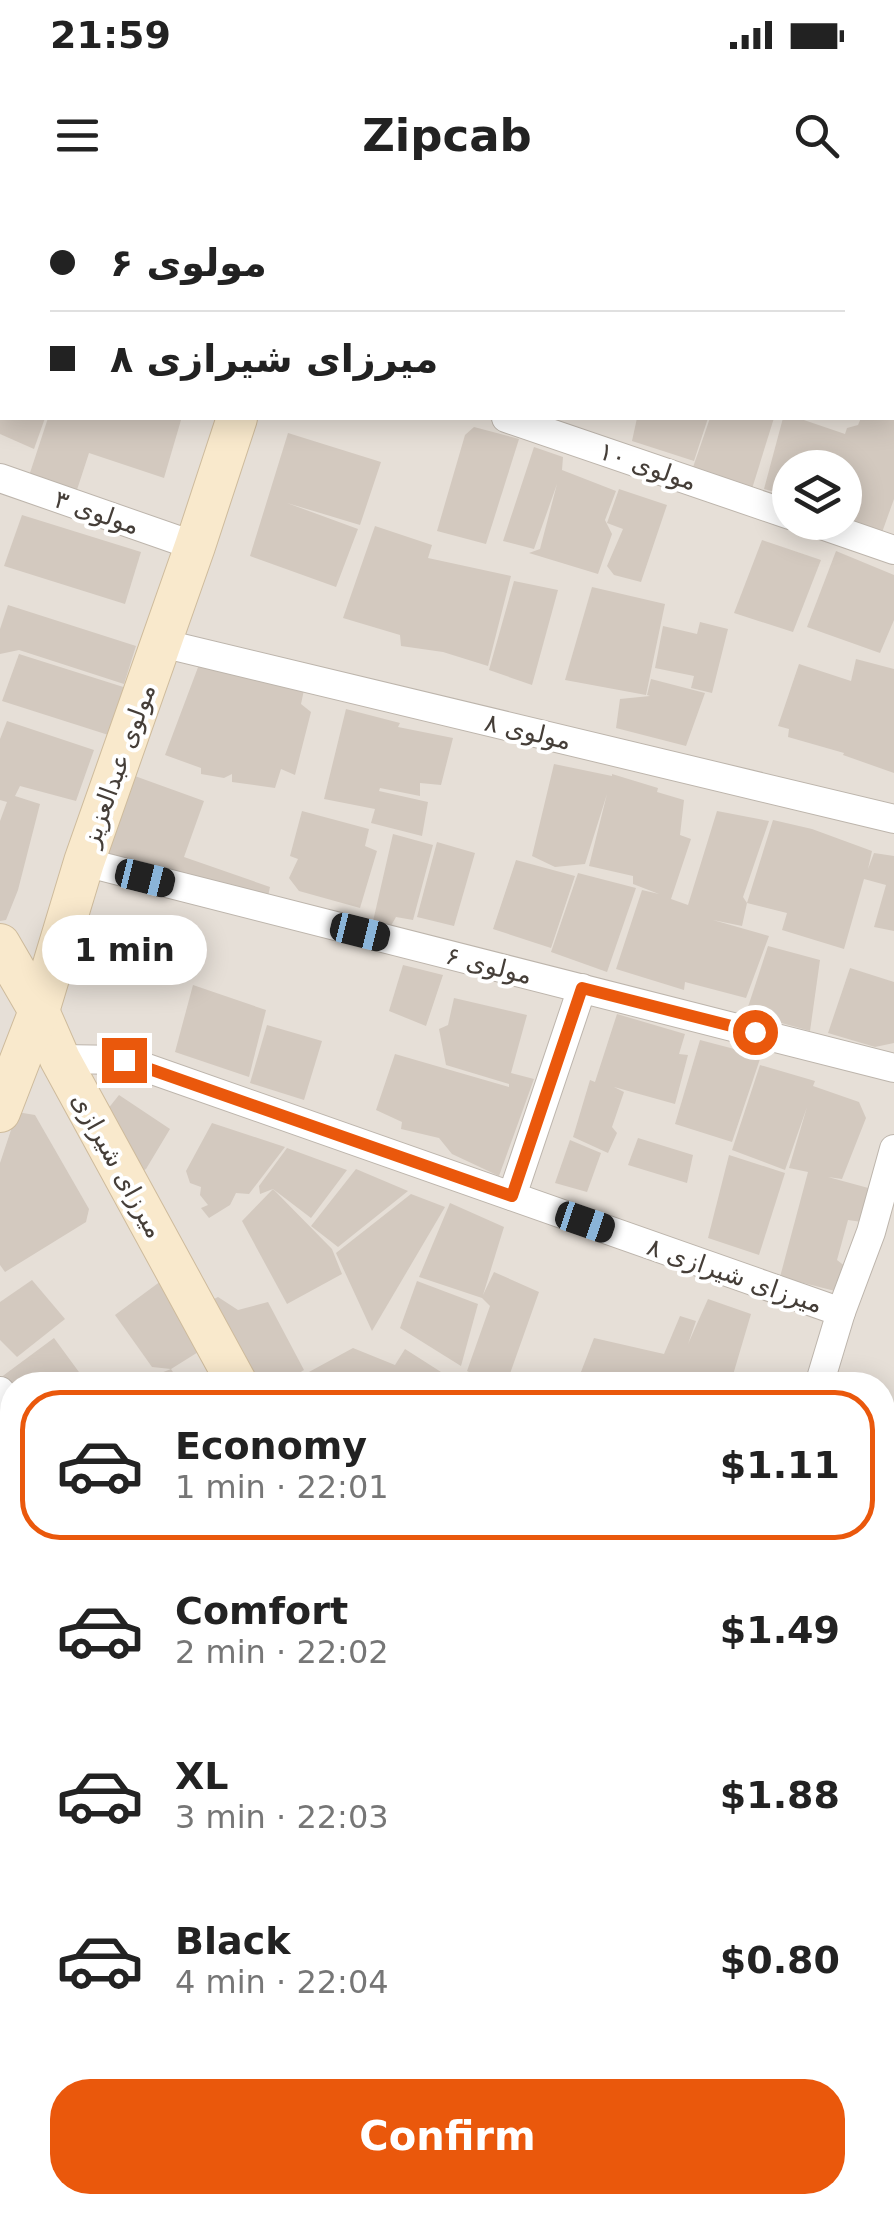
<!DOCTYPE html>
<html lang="en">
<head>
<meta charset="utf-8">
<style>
  body { margin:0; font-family:"DejaVu Sans",Cairo,sans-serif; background:#f6f6f6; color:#222; height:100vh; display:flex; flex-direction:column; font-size:38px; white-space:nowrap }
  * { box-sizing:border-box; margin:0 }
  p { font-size:32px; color:#767676 }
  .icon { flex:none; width:55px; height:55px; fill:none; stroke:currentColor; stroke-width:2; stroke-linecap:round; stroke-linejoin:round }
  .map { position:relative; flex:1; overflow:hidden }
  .details { position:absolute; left:0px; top:1172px; width:895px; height:842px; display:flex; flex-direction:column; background:#fff; border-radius:40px 40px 0 0; box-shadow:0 5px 25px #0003 }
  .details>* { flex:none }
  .guide { position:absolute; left:0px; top:0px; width:895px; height:220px; box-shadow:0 5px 25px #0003; display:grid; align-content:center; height:220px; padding:0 50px; background:#fff }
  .tools { position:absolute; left:772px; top:250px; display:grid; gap:20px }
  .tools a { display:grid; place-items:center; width:90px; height:90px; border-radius:50%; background:#fff; box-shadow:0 5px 25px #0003; font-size:50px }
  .end { position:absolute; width:45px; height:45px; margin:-22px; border:12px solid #ea580c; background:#fff; box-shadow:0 0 0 5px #fff }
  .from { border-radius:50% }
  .bubble { position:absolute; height:70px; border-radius:35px; background:#fff; box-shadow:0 5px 25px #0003; font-size:32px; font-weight:700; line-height:70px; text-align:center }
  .car { position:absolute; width:30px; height:60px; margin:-30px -15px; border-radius:12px; box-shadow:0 0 8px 2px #0007; background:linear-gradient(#222 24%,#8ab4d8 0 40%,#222 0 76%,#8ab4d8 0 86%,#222 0) }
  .guide b { display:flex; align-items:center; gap:35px; height:95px; font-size:38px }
  .guide b+b { border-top:2px solid #e0e0e0 }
  .guide i { width:25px; height:25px; background:#222 }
  ul { padding:18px 0 0; list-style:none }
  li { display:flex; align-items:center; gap:30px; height:150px; margin:0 20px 15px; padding:0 30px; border:5px solid transparent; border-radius:40px }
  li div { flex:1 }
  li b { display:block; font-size:38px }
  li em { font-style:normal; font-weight:700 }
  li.selected { border-color:#ea580c }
  li>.icon { width:90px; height:90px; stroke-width:1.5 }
  .button { display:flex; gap:20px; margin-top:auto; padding:20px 50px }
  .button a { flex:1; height:115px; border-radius:40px; background:#ea580c; color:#fff; font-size:40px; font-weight:700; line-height:115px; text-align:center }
  .status { display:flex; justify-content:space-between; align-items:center; height:70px; padding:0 50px; background:#fff; direction:ltr }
  .status svg { height:28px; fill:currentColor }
  header { display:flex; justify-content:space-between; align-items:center; height:130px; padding:0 50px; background:#fff; font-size:45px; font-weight:700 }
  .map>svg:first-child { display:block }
</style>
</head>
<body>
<div class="status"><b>21:59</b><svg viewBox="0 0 49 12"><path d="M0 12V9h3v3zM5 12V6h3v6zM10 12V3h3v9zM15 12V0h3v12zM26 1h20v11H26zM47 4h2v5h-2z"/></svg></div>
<header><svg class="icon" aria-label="menu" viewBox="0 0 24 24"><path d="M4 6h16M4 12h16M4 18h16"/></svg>Zipcab<svg class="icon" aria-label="search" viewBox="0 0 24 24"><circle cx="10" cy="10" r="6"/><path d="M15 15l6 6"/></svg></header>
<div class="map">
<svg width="894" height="2013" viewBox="0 0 894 2013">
  <rect width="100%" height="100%" fill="#f2eee8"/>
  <!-- residential -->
  <path fill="#e6dfd7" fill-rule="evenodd" d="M0 0H894V2013H0ZM2 2H892V218H2ZM790 268H845V322H790ZM12 1185H882V2002H12Z"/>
  <!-- building -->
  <g fill="#d3c9bf">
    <path d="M0 218H45L34 249 0 234Z"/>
    <path d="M48 218H174L181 220 164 278 89 253 73 302 26 285Z"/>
    <path d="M637 218H708L694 261 632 241Z"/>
    <path d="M710 218H774L751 292 691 273Z"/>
    <path d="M783 218H798L845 234 847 228 858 225 861 218H894V299L880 338 845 323V268H790V296L764 289Z"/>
    <path d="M474 227 519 239 486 344 437 331 465 235Z"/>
    <path d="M288 233 381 262 360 325 287 303 358 329 336 387 250 356Z"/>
    <path d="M534 247 563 257 562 270 616 291 605 320 612 334 598 374 529 353 540 349 557 284 534 349 503 341Z"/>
    <path d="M619 289 667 305 641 382 614 375 607 366 623 329 607 323Z"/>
    <path d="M22 315 141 352 125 404 4 366Z"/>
    <path d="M375 326 432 345 428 358 511 376 488 466 443 452 401 446 400 435 343 418Z"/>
    <path d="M762 340 821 360 793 432 734 413Z"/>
    <path d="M836 351 894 375V420L880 453 807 427Z"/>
    <path d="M514 381 558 390 532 485 489 470Z"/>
    <path d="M592 387 665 404 646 495 565 480Z"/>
    <path d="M8 405 136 446 124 484 19 450 0 454V429Z"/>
    <path d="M700 422 728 429 712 493 691 488 694 476 655 468 663 426 697 434Z"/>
    <path d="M19 454 136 491 121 539 2 501Z"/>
    <path d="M856 459 894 469V573L843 555 844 553 788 537 789 529 778 526 799 464 851 481Z"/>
    <path d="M200 462 259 481 304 490 301 504 311 512 295 575 281 569 275 588 232 582V574L224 578 201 574V568L165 555Z"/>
    <path d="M651 479 705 493 686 546 616 528 620 499 650 496 647 495Z"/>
    <path d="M346 509 400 523 398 527 453 538 441 585 420 583V596L380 588 379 591 428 602 422 636 371 623 375 609 324 599Z"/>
    <path d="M7 521 94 550 76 601 20 586 15 596 40 604 18 690 6 720 0 721V621L7 602 0 600V539Z"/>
    <path d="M554 564 612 576V574L658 588 657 592 684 600 680 635 691 639 671 699 688 705 717 611 769 621 743 697 747 703 773 620 812 629 872 651 868 669 874 653 894 656V731L874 727 886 685 864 679 844 749 782 730 787 713 747 703 742 726 713 720 769 736 746 798 685 782 684 790 616 769 642 690 659 694 633 684V676L589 666 607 594 585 664 555 667 532 656Z"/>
    <path d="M132 575 204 601 184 657 270 687 266 706 100 663Z"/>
    <path d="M302 611 369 629 365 646 377 651 360 708 299 691 289 678 298 659 290 656Z"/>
    <path d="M393 634 433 645 413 720 396 717 385 736 371 730Z"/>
    <path d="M437 642 475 653 454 726 417 717Z"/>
    <path d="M516 660 575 676 551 748 493 729Z"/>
    <path d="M578 673 636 688 607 772 551 752Z"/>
    <path d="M768 746 820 760 810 831 746 813Z"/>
    <path d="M403 765 443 775 426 826 389 811Z"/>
    <path d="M850 768 894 782V843L875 847 828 833Z"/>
    <path d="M193 785 266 810 249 877 175 852Z"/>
    <path d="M454 798 527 815 511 873 534 879 499 976 452 954 439 938 401 929 402 922 376 910 395 854 509 887V884L446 865 439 829 448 825Z"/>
    <path d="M617 814 685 834 679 854 688 855 675 904 614 887 624 892 612 927 617 933 608 953 573 937 590 880 595 882Z"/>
    <path d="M267 825 322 841 304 900 250 883Z"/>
    <path d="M700 840 761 856 732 942 675 924Z"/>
    <path d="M760 865 815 881 813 886 859 902 866 918 842 979 828 977 872 989 862 1022 848 1020 837 1060 846 1067 839 1092 780 1077 808 972 789 968 807 907 785 970 732 950Z"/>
    <path d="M119 895 170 929 146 969 141 972 103 915Z"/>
    <path d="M17 912 35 915 89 1009 86 1022 5 1072 0 1065V963Z"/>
    <path d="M212 923 285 947 249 994 236 993 230 1005 209 1018 201 1008 208 1005 200 995 201 987 190 983 186 971Z"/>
    <path d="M638 938 693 955 687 983 628 965Z"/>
    <path d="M570 940 601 953 587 992 555 983Z"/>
    <path d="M287 948 347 970 311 1018 273 989 260 994 259 986Z"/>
    <path d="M729 955 785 973 759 1055 708 1038Z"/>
    <path d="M356 969 408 991 338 1047 311 1026Z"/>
    <path d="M273 989 332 1049 342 1074 287 1104 242 1021Z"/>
    <path d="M411 994 445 1007 372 1131 336 1053Z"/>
    <path d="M450 1003 504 1027 483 1095 494 1072 539 1092 507 1182 488 1177V1182L467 1171 490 1106 482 1098 419 1077Z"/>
    <path d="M32 1080 65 1119 17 1157 0 1140V1102Z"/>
    <path d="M161 1081 203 1149 171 1169 152 1167 115 1115Z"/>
    <path d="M417 1081 478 1104 461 1166 400 1128Z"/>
    <path d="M218 1097 238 1110 268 1102 304 1170 280 1185H252L206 1103Z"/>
    <path d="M708 1099 751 1114 730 1185H576L594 1138 664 1154 680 1116 696 1121 688 1144Z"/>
    <path d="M54 1138 87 1183 12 1185V1194L0 1178Z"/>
    <path d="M353 1148 395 1165 405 1149 441 1172 434 1185H285Z"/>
    <path d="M171 1169 181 1185H130Z"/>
    <path d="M0 1240 12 1253V1284L0 1291Z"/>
    <path d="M12 1286V1350L7 1338 0 1341V1292Z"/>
    <path d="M0 1358 12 1385V1413L0 1419Z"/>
    <path d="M882 1393 892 1395 889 1407H894L884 1452Z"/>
    <path d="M0 1550 12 1580V1671L0 1676Z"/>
    <path d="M1 1872 5 1885 12 1886V1909L0 1913Z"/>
    <path d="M12 1947V2002L28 2004 8 2009 0 1986V1951Z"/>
    <path d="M51 2002H99L102 2012 54 2013Z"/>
  </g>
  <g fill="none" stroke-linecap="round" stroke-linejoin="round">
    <!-- minor casing -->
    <g stroke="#bdb5ac" stroke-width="30">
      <g id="minor">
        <path d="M6 0 14 2"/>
        <path d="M426 0 434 2"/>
        <path d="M0 81 2 74"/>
        <path d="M0 129 2 130"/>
        <path d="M892 157 894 158"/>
        <path d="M506 218 790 315"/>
        <path d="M0 278 195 346"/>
        <path d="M813 322 894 350"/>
        <path d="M161 443 894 619"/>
        <path d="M84 662 894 868"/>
        <path d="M60 859 124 860 841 1112"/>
        <path d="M512 996 582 788"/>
        <path d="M819 1185 841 1112 871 1032 894 949"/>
        <path d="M0 1191 12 1204"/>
        <path d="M882 1475 894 1478"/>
        <path d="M0 1487 12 1520"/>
        <path d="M0 1705 12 1701"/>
        <path d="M882 1853 894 1854"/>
        <path d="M457 2002 458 2013"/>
        <path d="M165 2013 199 2002"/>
      </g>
    </g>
    <!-- secondary casing -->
    <g stroke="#cebb9c" stroke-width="42">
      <g id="secondary">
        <path d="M314 2 315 0"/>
        <path d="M0 744 39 811 60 859 238 1185"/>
        <path d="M0 912 39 811 84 662 195 346 237 218"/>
        <path d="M689 2002 695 2013"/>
      </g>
    </g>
    <!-- minor -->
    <use href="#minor" stroke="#fff" stroke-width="28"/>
    <!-- secondary -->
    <use href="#secondary" stroke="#f9e9cc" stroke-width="40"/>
  </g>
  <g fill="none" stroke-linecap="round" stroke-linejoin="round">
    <!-- route -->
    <path stroke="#ea580c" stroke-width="12" d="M124 860 512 996 582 788 755 832"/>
  </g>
  <g text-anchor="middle" stroke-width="8" stroke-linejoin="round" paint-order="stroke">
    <!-- street labels -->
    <g font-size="25" fill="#453e38" stroke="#fff">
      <text transform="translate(648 266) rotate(19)" y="9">مولوی ۱۰</text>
      <text transform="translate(97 312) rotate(19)" y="9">مولوی ۳</text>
      <text transform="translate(528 531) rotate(13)" y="9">مولوی ۸</text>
      <text transform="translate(118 565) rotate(-70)" y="9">مولوی عبدالعزیز</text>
      <text transform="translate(489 765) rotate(14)" y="9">مولوی ۶</text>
      <text transform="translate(118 965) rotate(61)" y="9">میرزای شیرازی</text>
      <text transform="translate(735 1075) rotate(19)" y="9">میرزای شیرازی ۸</text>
    </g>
  </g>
</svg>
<div class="tools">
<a><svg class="icon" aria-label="layers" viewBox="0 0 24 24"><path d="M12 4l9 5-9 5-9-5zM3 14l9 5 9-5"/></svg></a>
</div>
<i class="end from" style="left:755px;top:832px"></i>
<i class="end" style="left:124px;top:860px"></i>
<div class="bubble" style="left:42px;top:715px;width:165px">1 min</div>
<i class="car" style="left:145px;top:678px;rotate:104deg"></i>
<i class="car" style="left:360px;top:732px;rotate:104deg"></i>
<i class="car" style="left:585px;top:1022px;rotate:109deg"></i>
<div class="guide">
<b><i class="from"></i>مولوی ۶</b>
<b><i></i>میرزای شیرازی ۸</b>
</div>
<section class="details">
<ul>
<li class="selected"><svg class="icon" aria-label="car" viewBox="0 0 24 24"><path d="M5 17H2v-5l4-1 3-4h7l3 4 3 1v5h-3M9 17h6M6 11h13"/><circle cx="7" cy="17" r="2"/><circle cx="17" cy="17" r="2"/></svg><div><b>Economy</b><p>1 min · 22:01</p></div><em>$1.11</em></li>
<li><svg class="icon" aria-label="car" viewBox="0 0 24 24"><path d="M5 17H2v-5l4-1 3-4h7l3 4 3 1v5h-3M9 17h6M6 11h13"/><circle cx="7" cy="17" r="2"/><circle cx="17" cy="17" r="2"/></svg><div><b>Comfort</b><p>2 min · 22:02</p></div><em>$1.49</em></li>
<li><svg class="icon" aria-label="car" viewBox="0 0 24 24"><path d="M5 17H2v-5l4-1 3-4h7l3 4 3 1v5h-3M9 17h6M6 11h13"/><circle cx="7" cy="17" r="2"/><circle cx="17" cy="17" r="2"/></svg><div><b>XL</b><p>3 min · 22:03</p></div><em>$1.88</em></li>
<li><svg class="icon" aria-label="car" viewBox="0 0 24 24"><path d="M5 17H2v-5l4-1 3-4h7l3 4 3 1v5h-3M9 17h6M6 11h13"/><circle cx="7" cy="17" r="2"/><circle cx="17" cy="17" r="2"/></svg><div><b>Black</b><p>4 min · 22:04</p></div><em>$0.80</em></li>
</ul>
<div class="button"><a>Confirm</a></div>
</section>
</div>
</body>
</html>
